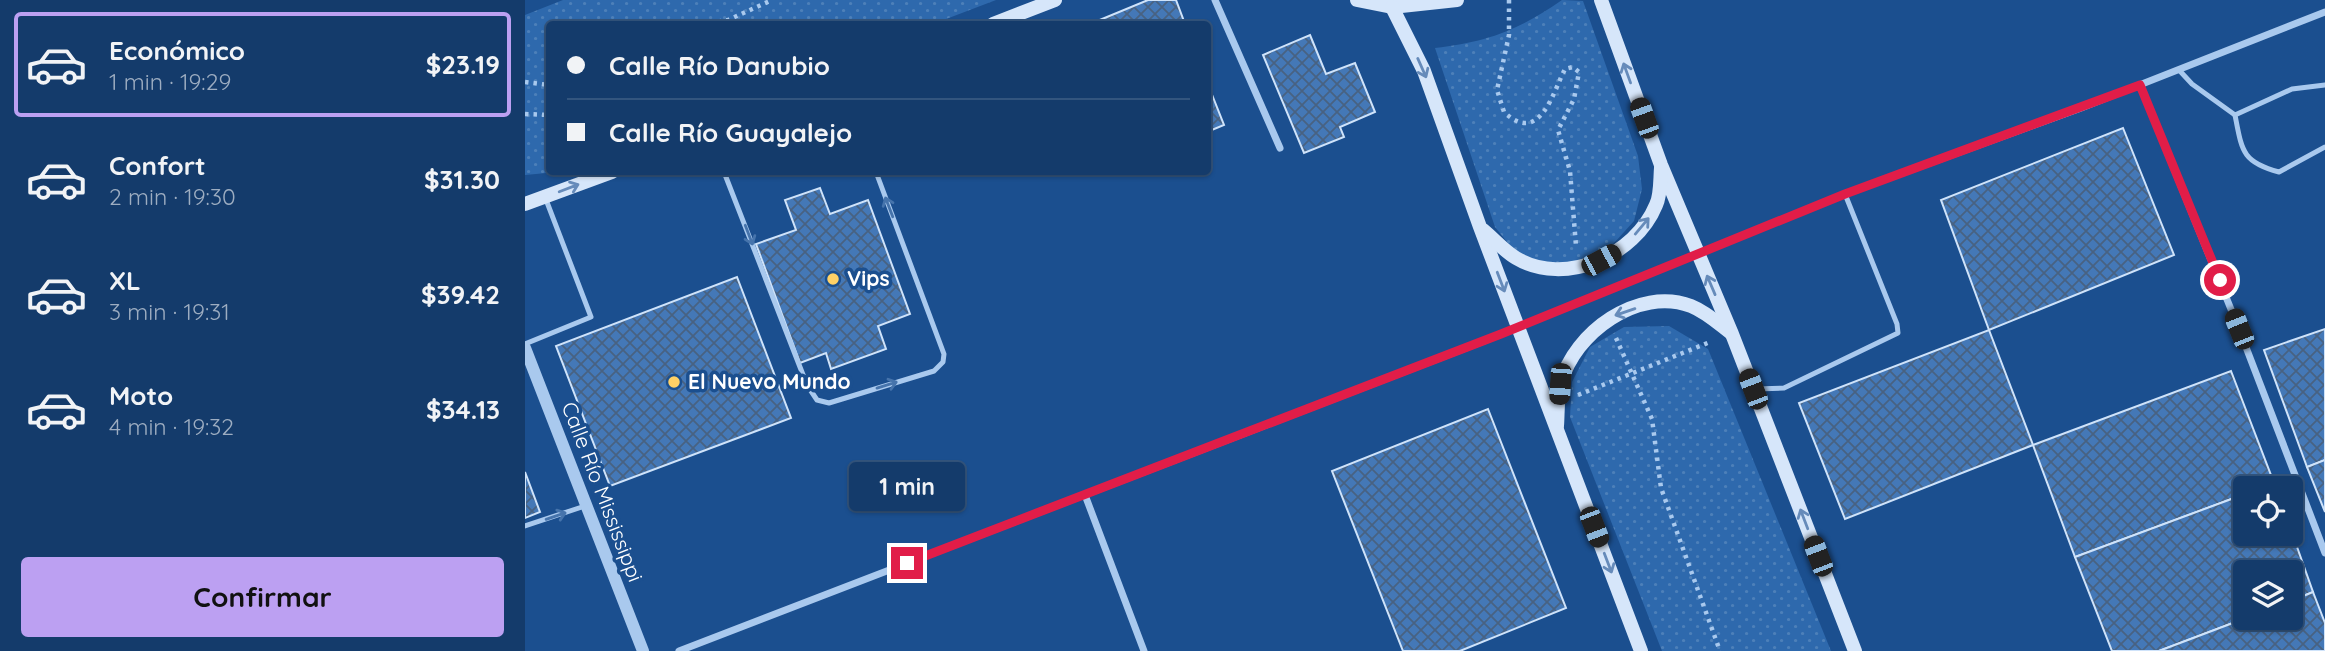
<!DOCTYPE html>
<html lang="es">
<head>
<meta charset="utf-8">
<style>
  body { margin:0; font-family:Quicksand,sans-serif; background:#1d4271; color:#f1f3f6; height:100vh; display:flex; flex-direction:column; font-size:26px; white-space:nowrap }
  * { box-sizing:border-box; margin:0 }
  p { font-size:23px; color:#9dadc1 }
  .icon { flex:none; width:38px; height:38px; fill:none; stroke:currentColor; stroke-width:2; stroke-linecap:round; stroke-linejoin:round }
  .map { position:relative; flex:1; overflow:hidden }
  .sheet { display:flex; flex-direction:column; background:#143b6b; width:525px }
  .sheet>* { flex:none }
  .top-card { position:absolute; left:21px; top:21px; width:665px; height:154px; border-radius:7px; box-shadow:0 2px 5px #0004,0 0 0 2px #33557e; display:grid; align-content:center; height:154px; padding:0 21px; background:#143b6b }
  .buttons { position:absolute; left:1708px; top:476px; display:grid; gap:14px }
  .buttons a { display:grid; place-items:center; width:70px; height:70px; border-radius:7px; background:#143b6b; box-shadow:0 2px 5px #0004,0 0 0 2px #33557e; font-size:35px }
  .end { position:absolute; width:32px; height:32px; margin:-16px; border:9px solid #e11d48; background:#fff; box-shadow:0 0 0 4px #fff }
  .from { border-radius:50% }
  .bubble { position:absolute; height:49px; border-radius:7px; background:#143b6b; box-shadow:0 2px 5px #0004,0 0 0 2px #33557e; font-size:23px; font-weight:700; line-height:49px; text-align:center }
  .car { position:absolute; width:21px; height:42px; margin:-21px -10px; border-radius:9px; box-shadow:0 0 5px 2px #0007; background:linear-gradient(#222 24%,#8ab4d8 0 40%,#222 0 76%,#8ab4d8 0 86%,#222 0) }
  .top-card b { display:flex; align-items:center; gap:24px; height:66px; font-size:26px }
  .top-card b+b { border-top:2px solid #33557e }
  .top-card i { width:18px; height:18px; background:#f1f3f6 }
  ul { padding:12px 0 0; list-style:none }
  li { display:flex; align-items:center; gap:21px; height:105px; margin:0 14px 10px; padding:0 7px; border:4px solid transparent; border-radius:7px }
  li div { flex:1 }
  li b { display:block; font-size:26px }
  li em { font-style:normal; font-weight:700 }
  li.selected { border-color:#bca0f2 }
  li>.icon { width:63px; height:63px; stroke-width:1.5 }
  .button { display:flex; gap:14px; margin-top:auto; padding:14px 21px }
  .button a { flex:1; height:80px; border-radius:7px; background:#bca0f2; color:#111; font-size:28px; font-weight:700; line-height:80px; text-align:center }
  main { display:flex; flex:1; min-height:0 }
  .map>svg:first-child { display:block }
</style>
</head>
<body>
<main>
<section class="sheet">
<ul>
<li class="selected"><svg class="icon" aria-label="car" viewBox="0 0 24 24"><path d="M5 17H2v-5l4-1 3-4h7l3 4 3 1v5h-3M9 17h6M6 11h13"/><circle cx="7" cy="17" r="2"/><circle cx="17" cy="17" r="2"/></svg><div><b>Económico</b><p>1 min · 19:29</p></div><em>$23.19</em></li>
<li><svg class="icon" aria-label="car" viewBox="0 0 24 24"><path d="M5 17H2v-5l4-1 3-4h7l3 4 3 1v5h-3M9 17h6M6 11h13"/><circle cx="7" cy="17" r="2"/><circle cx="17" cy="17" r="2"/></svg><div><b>Confort</b><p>2 min · 19:30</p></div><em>$31.30</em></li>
<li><svg class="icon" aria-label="car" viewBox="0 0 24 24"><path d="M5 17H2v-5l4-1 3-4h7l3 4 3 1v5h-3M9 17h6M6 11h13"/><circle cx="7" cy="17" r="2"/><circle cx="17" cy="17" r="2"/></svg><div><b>XL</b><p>3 min · 19:31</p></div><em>$39.42</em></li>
<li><svg class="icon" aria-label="car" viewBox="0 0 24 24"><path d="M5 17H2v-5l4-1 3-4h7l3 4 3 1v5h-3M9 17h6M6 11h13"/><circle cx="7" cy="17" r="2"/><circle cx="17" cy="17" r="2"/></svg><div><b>Moto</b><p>4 min · 19:32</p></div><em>$34.13</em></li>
</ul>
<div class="button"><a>Confirmar</a></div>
</section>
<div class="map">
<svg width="1800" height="651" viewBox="0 0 1800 651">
  <defs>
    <pattern id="green-dots" width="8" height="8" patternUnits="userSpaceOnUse" patternTransform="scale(1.75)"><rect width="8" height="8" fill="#2e69ad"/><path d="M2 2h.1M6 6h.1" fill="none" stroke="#4d80b9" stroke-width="1.8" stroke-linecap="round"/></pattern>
    <pattern id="building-cross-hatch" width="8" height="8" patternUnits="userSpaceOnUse" patternTransform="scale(1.75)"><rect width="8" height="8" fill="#4478b7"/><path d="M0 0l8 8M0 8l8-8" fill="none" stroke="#486282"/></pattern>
  </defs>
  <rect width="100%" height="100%" fill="#1b4f8f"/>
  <!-- green -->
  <g fill="url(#green-dots)">
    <path d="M38 0H471L408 24H24V172H32L0 175V15Z"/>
    <path d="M1037 0 1058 1 1113 156 1117 189 1109 221 1079 254 1045 268 1016 264 991 253 970 227 910 48C962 42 994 30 1037 0Z"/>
    <path d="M1144 326 1183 349 1306 651H1137L1045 417 1047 382 1065 347 1099 327Z"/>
  </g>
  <!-- building -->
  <g fill="url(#building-cross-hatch)" stroke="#cfe3fa" stroke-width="2">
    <path d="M623 0H651L660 24H565Z"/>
    <path d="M785 35 801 74 830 63 850 112 815 127 819 137 779 153 738 55Z"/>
    <path d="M682 82 699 125 682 132Z"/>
    <path d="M1598 128 1649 255 1464 330 1416 200Z"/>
    <path d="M295 188 305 214 343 200 385 314 353 326 361 349 306 369 301 353 275 363 231 244 271 230 260 200Z"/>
    <path d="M212 277 266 418 85 486 31 346Z"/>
    <path d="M1800 329V460L1782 467 1739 350Z"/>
    <path d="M1464 330 1508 445 1320 519 1274 403Z"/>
    <path d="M1706 371 1749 483 1735 488H1720V494L1550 557 1508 445Z"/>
    <path d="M963 409 1041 608 935 651H878L807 471Z"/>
    <path d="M1800 460V512L1782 467Z"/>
    <path d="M0 472 15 512 0 518Z"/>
    <path d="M1720 494V534H1766V530L1788 592 1766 601V572H1720L1721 618 1634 651H1587L1550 557Z"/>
    <path d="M1788 592 1800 623V651H1634L1721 618H1766V601Z"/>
  </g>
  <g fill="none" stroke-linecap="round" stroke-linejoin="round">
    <!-- path -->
    <g stroke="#a9c9ee" stroke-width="4.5" stroke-dasharray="3.5 5" stroke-linecap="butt">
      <path d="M984 0V35L972 90 979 112C1015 146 1028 92 1040 69L1048 67 1054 72 1049 99 1033 130 1045 171 1051 246"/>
      <path d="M176 24 203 20 247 0"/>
      <path d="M0 82 24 85"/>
      <path d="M0 114 24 115"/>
      <path d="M1091 338 1127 419 1136 488 1195 651"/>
      <path d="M1053 395 1185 342"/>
    </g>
    <!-- service -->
    <g stroke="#a9c9ee" stroke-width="5">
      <path d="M1654 70 1667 84 1710 115 1767 89 1800 85"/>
      <path d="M1710 115C1717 151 1717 162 1754 172L1800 147"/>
      <path d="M199 172 282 385 292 400 304 403 409 371 418 362 419 354 351 172"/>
      <path d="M0 344 66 317 20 197"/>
      <path d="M1231 389 1259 388 1373 333 1372 324 1320 194"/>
      <path d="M0 526 60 506"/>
    </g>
    <!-- minor -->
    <g stroke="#a9c9ee" stroke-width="7">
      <path d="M690 0 755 148"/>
      <path d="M1615 85 1714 329 1800 553"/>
      <path d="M560 495 619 651"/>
      <path d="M154 651 959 341 1320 194 1556 108 1800 12"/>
    </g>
    <!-- tertiary -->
    <path stroke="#a9c9ee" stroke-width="12" d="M0 348 118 651"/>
    <!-- secondary -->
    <g stroke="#d6e6fa" stroke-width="14">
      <path d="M832 0 867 7 932 0"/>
      <path d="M1076 0 1136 165 1207 334 1330 651"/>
      <path d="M867 7 899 71 955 227 1116 651"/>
      <path d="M468 24 530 0"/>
      <path d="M0 204 87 172"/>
      <path d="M958 230C969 239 979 251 991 258 1040 287 1110 256 1131 205 1136 195 1135 179 1136 168"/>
      <path d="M1032 426C1033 413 1032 397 1036 383 1049 333 1113 286 1166 306 1181 312 1193 323 1206 333"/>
    </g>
  </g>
  <!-- one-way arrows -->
  <defs><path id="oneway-shaft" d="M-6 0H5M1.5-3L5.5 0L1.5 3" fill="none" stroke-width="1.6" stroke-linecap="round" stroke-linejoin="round" transform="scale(1.75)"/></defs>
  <g stroke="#668bba">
    <use href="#oneway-shaft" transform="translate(897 68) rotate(66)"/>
    <use href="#oneway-shaft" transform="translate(1102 73) rotate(-110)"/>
    <use href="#oneway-shaft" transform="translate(44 188) rotate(-21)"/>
    <use href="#oneway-shaft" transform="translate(1117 226) rotate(-50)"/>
    <use href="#oneway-shaft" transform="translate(976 282) rotate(69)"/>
    <use href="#oneway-shaft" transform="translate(1186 285) rotate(-113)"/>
    <use href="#oneway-shaft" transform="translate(1100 312) rotate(161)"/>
    <use href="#oneway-shaft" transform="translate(1279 519) rotate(-111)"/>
    <use href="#oneway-shaft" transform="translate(1083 563) rotate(69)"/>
  </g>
  <g stroke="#4674ac">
    <use href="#oneway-shaft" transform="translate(364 207) rotate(-111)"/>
    <use href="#oneway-shaft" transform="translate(224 235) rotate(69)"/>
    <use href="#oneway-shaft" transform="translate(362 385) rotate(-17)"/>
    <use href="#oneway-shaft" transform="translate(31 516) rotate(-19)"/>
  </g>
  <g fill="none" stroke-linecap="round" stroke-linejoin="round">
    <!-- route -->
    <path stroke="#e11d48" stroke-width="9" d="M382 563 976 334 1320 194 1615 85 1695 280"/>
  </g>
  <!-- markers -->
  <g fill="#ffd166" stroke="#1b4f8f" stroke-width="2.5">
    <circle cx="308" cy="279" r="7"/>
    <circle cx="149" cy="382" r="7"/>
  </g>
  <g text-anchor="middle" stroke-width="7" stroke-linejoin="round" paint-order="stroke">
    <!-- poi labels -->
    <g font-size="21" font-weight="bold" fill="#fff" stroke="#1b4f8f" text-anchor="start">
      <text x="322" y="286">Vips</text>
      <text x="163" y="389">El Nuevo Mundo</text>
    </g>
    <!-- street labels -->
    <g font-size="21" fill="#fff" stroke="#1b4f8f">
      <text transform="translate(77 492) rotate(69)" y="7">Calle Río Mississippi</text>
    </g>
  </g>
</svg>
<div class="buttons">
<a><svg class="icon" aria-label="locate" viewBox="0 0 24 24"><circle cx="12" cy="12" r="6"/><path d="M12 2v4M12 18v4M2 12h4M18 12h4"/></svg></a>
<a><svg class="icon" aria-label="layers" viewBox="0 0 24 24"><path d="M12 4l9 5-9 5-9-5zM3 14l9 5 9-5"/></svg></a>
</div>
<i class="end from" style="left:1695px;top:280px"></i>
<i class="end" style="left:382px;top:563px"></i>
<div class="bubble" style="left:324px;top:462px;width:116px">1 min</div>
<i class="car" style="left:1119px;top:118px;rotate:340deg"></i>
<i class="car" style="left:1076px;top:260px;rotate:62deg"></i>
<i class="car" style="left:1714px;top:329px;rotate:338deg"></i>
<i class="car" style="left:1035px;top:384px;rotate:184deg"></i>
<i class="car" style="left:1228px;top:389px;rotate:339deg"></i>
<i class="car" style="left:1069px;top:527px;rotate:159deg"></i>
<i class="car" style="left:1293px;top:556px;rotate:339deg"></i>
<div class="top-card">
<b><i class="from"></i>Calle Río Danubio</b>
<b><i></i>Calle Río Guayalejo</b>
</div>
</div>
</main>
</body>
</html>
